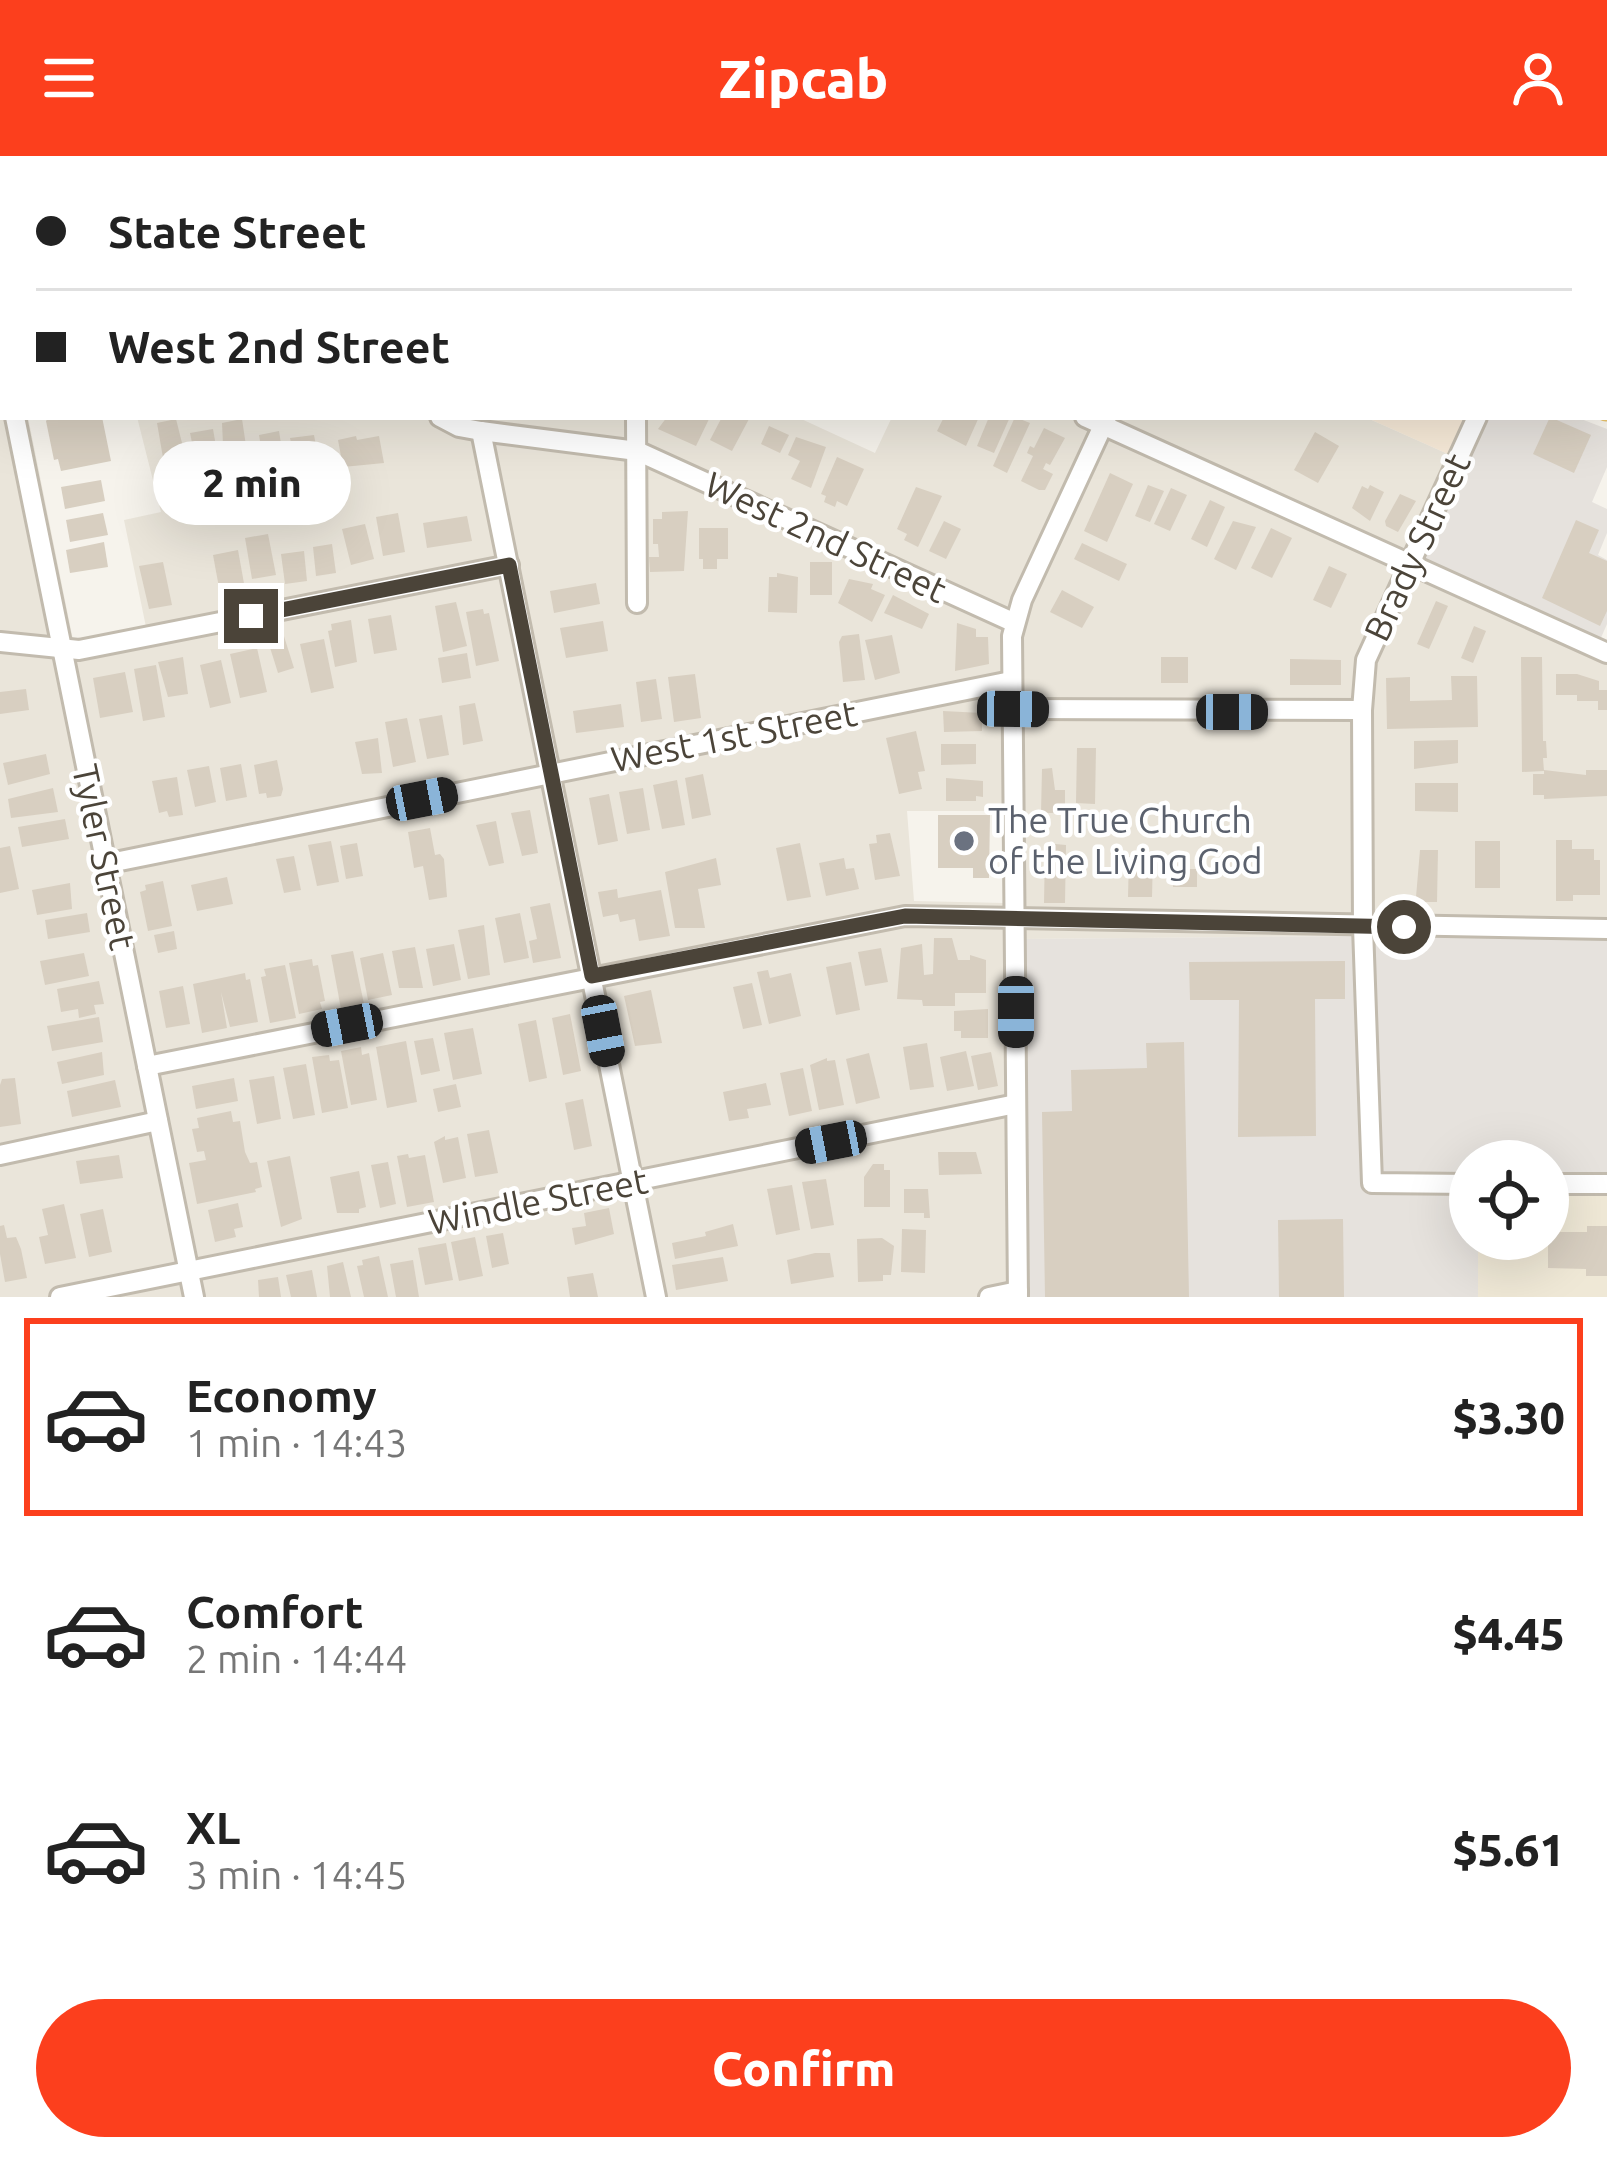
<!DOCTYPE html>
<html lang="en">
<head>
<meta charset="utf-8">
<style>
  body { margin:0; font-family:Ubuntu,sans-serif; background:#f2f2f2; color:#222; height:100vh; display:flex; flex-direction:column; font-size:45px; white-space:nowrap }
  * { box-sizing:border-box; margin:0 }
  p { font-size:39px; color:#767676 }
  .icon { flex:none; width:66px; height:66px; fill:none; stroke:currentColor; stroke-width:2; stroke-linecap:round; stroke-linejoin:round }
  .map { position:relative; height:1141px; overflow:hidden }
  .panel { display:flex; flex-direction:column; background:#fff; flex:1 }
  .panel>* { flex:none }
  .hud { position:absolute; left:0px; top:0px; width:1608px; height:264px; box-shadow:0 12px 48px #0002; display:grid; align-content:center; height:264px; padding:0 36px; background:#fff }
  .fabs { position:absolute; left:1449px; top:984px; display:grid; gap:24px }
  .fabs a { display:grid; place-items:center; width:120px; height:120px; border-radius:50%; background:#fff; box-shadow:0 12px 48px #0002; font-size:60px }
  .end { position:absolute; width:54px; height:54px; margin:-27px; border:15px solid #4b4439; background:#fff; box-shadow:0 0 0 6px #fff }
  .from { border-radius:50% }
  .bubble { position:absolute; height:84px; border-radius:42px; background:#fff; box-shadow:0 12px 48px #0002; font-size:39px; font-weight:800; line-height:84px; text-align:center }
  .car { position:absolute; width:36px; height:72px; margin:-36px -18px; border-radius:15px; box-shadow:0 0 9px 3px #0007; background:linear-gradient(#222 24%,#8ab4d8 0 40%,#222 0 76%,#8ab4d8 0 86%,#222 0) }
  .hud b { display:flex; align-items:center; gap:42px; height:114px; font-size:45px }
  .hud b+b { border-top:3px solid #e0e0e0 }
  .hud i { width:30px; height:30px; background:#222 }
  ul { padding:21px 0 0; list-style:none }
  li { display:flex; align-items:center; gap:36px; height:198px; margin:0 24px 18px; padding:0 12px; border:6px solid transparent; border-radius:0px }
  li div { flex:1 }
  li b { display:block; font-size:45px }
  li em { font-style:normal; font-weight:800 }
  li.selected { border-color:#fc3f1d }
  li>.icon { width:108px; height:108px; stroke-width:1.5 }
  .cta { display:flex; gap:24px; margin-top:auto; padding:24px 36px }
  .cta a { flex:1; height:138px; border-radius:72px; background:#fc3f1d; color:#fff; font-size:48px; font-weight:800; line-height:138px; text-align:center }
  header { display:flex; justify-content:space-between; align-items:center; height:156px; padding:0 36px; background:#fc3f1d; color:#fff; font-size:54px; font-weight:800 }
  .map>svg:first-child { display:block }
</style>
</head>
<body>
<header><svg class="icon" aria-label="menu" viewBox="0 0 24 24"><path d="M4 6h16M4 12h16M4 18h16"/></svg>Zipcab<svg class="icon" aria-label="person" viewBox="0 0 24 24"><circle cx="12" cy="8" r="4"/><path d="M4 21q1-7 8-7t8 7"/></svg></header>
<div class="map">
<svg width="1607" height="1141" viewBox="0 0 1607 1141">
  <rect width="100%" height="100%" fill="#f6f3ec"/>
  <!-- residential -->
  <path fill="#eae5da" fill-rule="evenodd" d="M0 0H966L3 3V261H28L73 484 146 471 124 364 161 356 137 261H797L875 297 892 261H1365L1466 306 1422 402 1607 487V783L1355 780 1023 783 1030 1141H0ZM907 655H1002L1004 747 914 745Z"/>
  <!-- commercial -->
  <path fill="#f7ead8" d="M1365 261H1488L1466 306Z"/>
  <!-- industrial -->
  <g fill="#e6e2dd">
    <path d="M1488 261H1576L1607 273V311L1592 346 1607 353V377L1598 399 1607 404V468L1600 484 1421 402Z"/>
    <path d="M1355 780 1607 783V1039H1548V1005H1470V1083H1478V1141H1030L1023 783Z"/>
  </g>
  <!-- education -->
  <path fill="#efe8d6" d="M1548 1039H1607V1141H1478V1083H1548Z"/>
  <!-- building -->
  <g fill="#d8cfc1">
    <path d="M49 261H102L111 305 61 315 58 303 54 304 46 265Z"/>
    <path d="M667 261H710L696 290 658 273Z"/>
    <path d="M722 261H750L732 295 710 284Z"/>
    <path d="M944 261H979L966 290 937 275Z"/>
    <path d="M989 261H1010L994 297 977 290Z"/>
    <path d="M1015 261 1030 267 1007 317 993 310Z"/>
    <path d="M1550 261 1591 279 1574 317 1533 298Z"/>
    <path d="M176 263 189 315 166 319 157 267Z"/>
    <path d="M242 263 248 303 229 306 226 289H223L222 267Z"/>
    <path d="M769 270 789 279 780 297 761 288Z"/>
    <path d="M1044 272 1065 282 1050 309 1046 307 1043 313 1053 318 1045 334H1039L1021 325 1033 300 1027 297 1030 290 1034 292Z"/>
    <path d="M213 273 218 302 196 306 190 277Z"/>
    <path d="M279 275 284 306 264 309 259 279Z"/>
    <path d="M1315 276 1339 290 1318 327 1294 314Z"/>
    <path d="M314 279 322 321 299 326 290 282Z"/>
    <path d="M356 280 357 284 379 280 384 307 343 311 338 284Z"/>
    <path d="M796 281 826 291 811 332 791 323 800 305 788 299Z"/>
    <path d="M837 301 864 313 847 350 837 345 835 351 824 346 826 340 821 338Z"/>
    <path d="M1110 317 1133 328 1107 386 1084 375Z"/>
    <path d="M101 324 105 345 65 353 61 331Z"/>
    <path d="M1148 329 1164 335 1150 366 1135 360Z"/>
    <path d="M1370 329 1384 336 1370 365 1352 352 1362 330 1368 333Z"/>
    <path d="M916 331 942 340 918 391 904 384 907 378 897 373Z"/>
    <path d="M1171 332 1187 339 1170 375 1154 368Z"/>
    <path d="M1400 338 1416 345 1398 376 1386 370 1385 365Z"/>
    <path d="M1210 344 1225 351 1207 391 1191 383Z"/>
    <path d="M688 355 684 415 650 416 649 401H659L658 388H653V363H662V356Z"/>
    <path d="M103 357 108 379 70 386 66 364Z"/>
    <path d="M398 357 405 396 383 400 376 361Z"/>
    <path d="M467 360 472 385 427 392 423 367Z"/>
    <path d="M1576 364 1599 374 1589 397 1607 405V455L1600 470 1542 442Z"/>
    <path d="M944 365 961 373 946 403 929 395Z"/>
    <path d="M1233 365 1256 371 1236 414 1214 403Z"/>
    <path d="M365 368 374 403 351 409 342 373Z"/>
    <path d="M699 372H728V403H717V413H703V403H699Z"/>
    <path d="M1271 372 1292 382 1272 422 1251 412Z"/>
    <path d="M268 378 276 419 252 423 245 382Z"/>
    <path d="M104 386 108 411 70 417 66 394Z"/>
    <path d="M1082 387 1127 408 1119 425 1074 403Z"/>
    <path d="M332 388 336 417 316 420 313 391Z"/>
    <path d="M238 394 245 433 220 437 213 399Z"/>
    <path d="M304 395 307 425 285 428 281 398Z"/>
    <path d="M163 406 172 449 149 453 139 410Z"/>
    <rect x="810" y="406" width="22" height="33"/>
    <path d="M1329 410 1347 418 1331 452 1313 444Z"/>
    <path d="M777 417 798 421 797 457 768 456 769 421H777Z"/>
    <path d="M849 423 873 428 871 433 885 439 872 466 838 447Z"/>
    <path d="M596 427 600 448 554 457 550 435Z"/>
    <path d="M1062 434 1094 451 1082 472 1050 456Z"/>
    <path d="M893 439 929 458 922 473 884 457Z"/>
    <path d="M1436 445 1448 450 1429 493 1417 488Z"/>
    <path d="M456 446 467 490 443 496 435 450Z"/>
    <path d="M483 453 484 458 489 457 499 505 476 510 466 456Z"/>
    <path d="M391 459 397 494 374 498 368 463Z"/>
    <path d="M351 464 357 506 335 511 328 475 332 474 331 468Z"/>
    <path d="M603 465 608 495 566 502 560 472Z"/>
    <path d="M957 467 976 473V481H988L989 508 955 515Z"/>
    <path d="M1474 470 1486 475 1473 507 1461 502Z"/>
    <path d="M283 477 294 512 278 517 267 482Z"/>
    <path d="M859 478 865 524 843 526 839 486 842 480Z"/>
    <path d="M892 479 900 517 875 524 865 484Z"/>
    <path d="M324 483 334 532 311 537 300 488Z"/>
    <path d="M257 492 267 536 240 542 230 498Z"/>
    <path d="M467 497 471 522 442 527 438 502Z"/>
    <path d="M183 501 188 538 168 541 158 506Z"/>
    <rect x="1161" y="501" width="27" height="26"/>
    <path d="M1521 501H1542L1543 585H1546L1547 602H1543L1544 615 1522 616Z"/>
    <path d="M1290 503 1341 504V529H1290Z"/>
    <path d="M221 504 231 547 210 552 200 509Z"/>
    <path d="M156 509 165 561 143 565 134 513Z"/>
    <path d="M125 516 133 556 100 562 93 522Z"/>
    <path d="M695 518 701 562 674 566 668 521Z"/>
    <path d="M1556 518H1577L1599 525V534H1607V554H1598V545H1577V539H1556Z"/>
    <path d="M1451 520H1477L1478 571 1387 573 1386 522 1410 521V545L1452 544Z"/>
    <path d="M656 523 662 563 641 566 636 526Z"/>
    <path d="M26 533 29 554 0 558V536Z"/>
    <path d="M475 547 483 585 463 589 459 550Z"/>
    <path d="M621 548 624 571 576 577 573 555Z"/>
    <path d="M943 555 982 557V575L944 576Z"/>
    <path d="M442 559 449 599 427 603 419 563Z"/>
    <path d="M407 562 416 606 393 611 385 566Z"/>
    <path d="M916 575 925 615 918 616 922 633 899 638 886 582Z"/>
    <path d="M378 582 382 617 362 618 355 586Z"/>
    <path d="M1458 584V607L1414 613V585Z"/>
    <path d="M941 588H976V608L941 609Z"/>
    <path d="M1077 592H1096L1095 648 1076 647Z"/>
    <path d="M46 598 50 618 8 629 3 607Z"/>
    <path d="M277 604 283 633 281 640 267 642 266 637 259 638 254 609Z"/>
    <path d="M241 608 247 641 226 645 220 612Z"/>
    <path d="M209 610 216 646 195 651 187 614Z"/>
    <path d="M1052 612 1055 634H1065V657H1041L1042 613Z"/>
    <path d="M1544 614 1586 619V614H1607V640L1544 643V639H1533V618H1544Z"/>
    <path d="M703 618 711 659 692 663 685 622Z"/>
    <path d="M177 621 183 659 169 661 167 655 159 657 152 625Z"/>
    <path d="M946 622 983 625V641L976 640V645H946Z"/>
    <path d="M677 624 685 669 662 673 653 629Z"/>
    <path d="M1415 627H1458V656L1415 655Z"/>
    <path d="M53 632 58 656 11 662 8 643Z"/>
    <path d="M643 632 650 674 627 678 619 636Z"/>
    <path d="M609 638 618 685 598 689 589 642Z"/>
    <path d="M530 654 538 697 522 700 511 657Z"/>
    <path d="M938 659H990L989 722H973V712H938Z"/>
    <path d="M65 663 69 683 22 691 18 671Z"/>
    <path d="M496 665 504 707 489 710 476 669Z"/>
    <path d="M430 672 435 699 440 698 444 703 447 741 429 744 423 710 414 712 408 676Z"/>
    <path d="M890 677 900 720 875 724 869 688 877 687 876 679Z"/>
    <path d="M1556 684H1572V693H1594V704H1600V739H1573V745H1556Z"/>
    <path d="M331 685 339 726 317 730 308 689Z"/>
    <rect x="1475" y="685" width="25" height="47"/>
    <path d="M357 687 363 720 346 723 340 690Z"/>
    <path d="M800 687 811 741 787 745 776 692Z"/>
    <path d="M1055 688 1066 689 1065 747H1044L1045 693H1055Z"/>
    <path d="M10 690 19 733 0 737V692Z"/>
    <path d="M1420 694H1438L1437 746H1419L1416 741Z"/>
    <path d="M294 700 301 734 284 737 276 703Z"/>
    <path d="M1129 700H1153L1152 741H1128Z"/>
    <path d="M716 702 721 729 698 733 705 772H675L665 716Z"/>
    <path d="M844 702 846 713 854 712 859 733 826 740 819 707Z"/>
    <rect x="1173" y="713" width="24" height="18"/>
    <path d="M227 721 233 748 197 755 191 729Z"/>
    <path d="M163 725 172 770 148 775 140 736 146 734 145 729Z"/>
    <path d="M70 727 72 753 37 759 32 734Z"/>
    <path d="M617 733 618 742 661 734 670 780 639 785 635 763 620 766 618 758 603 761 598 736Z"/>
    <path d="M550 747 561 802 533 807 529 785 537 783 530 751Z"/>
    <path d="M87 757 90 776 48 783 45 764Z"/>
    <path d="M520 757 529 802 504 807 495 762Z"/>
    <path d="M484 769 490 819 468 823 458 774Z"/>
    <path d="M174 775 177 793 158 797 154 779Z"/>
    <path d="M934 782H952L958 804H970V799L986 804V837H955V850H923L922 844 897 843 901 792 922 788 924 819 933 818Z"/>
    <path d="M454 788 461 824 433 830 426 793Z"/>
    <path d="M415 791 423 832H399L392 795Z"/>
    <path d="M881 792 888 826 865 830 858 796Z"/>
    <path d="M353 795 364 848 341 853 331 799Z"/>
    <path d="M84 797 89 820 45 829 40 805Z"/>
    <path d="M383 797 392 839 368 844 360 802Z"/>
    <path d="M312 803 313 810 318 809 325 845 320 846 322 853 299 858 289 807Z"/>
    <path d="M1345 805V843H1315L1316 980 1238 981 1239 844H1190L1189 806Z"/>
    <path d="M851 806 860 854 836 859 826 811Z"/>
    <path d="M285 809 296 862 270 867 261 821 266 820 264 813Z"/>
    <path d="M768 814 770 822 791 817 801 860 769 868 757 816Z"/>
    <path d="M245 817 246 824 250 823 258 866 230 871 221 836 227 872 202 877 193 828Z"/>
    <path d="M99 825 104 848 94 849 96 858 79 862 78 853 61 856 57 833Z"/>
    <path d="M752 827 762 869 743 873 733 831Z"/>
    <path d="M183 830 190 868 166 872 159 835Z"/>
    <path d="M651 834 662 887 635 890 624 840Z"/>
    <path d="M988 853V882H961V875H954V855Z"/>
    <path d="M570 858 581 915 563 919 552 862Z"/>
    <path d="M99 861 103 886 52 895 47 870Z"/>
    <path d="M536 864 547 922 529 926 518 868Z"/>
    <path d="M473 872 482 918 453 924 444 877Z"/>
    <path d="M433 882 440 915 421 919 414 885Z"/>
    <path d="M406 885 417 946 387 952 376 891Z"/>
    <path d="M1184 886 1189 1141H1045L1042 956 1072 955 1071 914 1147 912 1146 887Z"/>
    <path d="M927 887 934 931 910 934 903 891Z"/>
    <path d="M361 891 362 899 369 897 377 944 351 949 341 895Z"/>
    <path d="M966 895 974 930 947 935 940 901Z"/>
    <path d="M102 896 104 919 62 928 57 906Z"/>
    <path d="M991 896 998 930 978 934 971 900Z"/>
    <path d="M869 897 880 942 856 948 846 903Z"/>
    <path d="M329 899 330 905 339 904 348 952 322 957 312 901Z"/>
    <path d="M827 902V905L835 904 844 949 819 954 810 909Z"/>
    <path d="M306 908 315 959 293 963 283 912Z"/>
    <path d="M803 912 812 955 789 960 780 917Z"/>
    <path d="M274 920 281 963 257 968 249 924Z"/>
    <path d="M15 922 21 968 0 971V929L2 923Z"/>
    <path d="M234 922 238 945 196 953 192 930Z"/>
    <path d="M115 924 121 951 72 961 67 935Z"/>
    <path d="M766 927 771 949 747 953 749 962 729 965 723 936Z"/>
    <path d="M456 928 461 951 438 956 433 933Z"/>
    <path d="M583 943 592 990 574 994 565 947Z"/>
    <path d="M231 955 233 966 240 965 245 996 250 1007 257 1006 262 1031 255 1033 256 1036 197 1048 189 1007 206 1004 204 995 197 996 192 973 199 972 197 962Z"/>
    <path d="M489 974 498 1017 475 1021 467 978Z"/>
    <path d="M445 980V984L458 981 466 1022 443 1027 434 986Z"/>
    <path d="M938 996H976L982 1018 939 1019Z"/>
    <path d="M408 998 409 1002 425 999 434 1046 407 1051 397 1000Z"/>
    <path d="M119 999 123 1022 80 1028 76 1005Z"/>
    <path d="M290 1000 302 1063 281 1071 267 1005Z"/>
    <path d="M388 1006 396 1048 380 1052 371 1009Z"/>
    <path d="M873 1008H884V1014H890V1051H864V1021Z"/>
    <path d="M359 1015 366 1051 359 1053V1057H337L330 1021Z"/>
    <path d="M826 1023 834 1069 811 1073 802 1026Z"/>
    <path d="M792 1029 800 1074 776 1079 767 1033Z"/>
    <path d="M904 1033H928L930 1062H924V1057H904Z"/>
    <path d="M238 1047 243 1071 234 1073 236 1081 215 1086 208 1054Z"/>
    <path d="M64 1048 76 1102 45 1108 39 1081 48 1079 42 1053Z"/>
    <path d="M609 1052 614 1078 575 1089 572 1072 586 1070 584 1057Z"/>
    <path d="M103 1053 112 1096 89 1101 80 1058Z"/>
    <path d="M1343 1063 1344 1141H1279L1278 1064Z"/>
    <path d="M733 1068 738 1090 675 1103 672 1087 706 1080 705 1076Z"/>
    <path d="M4 1069 7 1082 16 1081 21 1093 27 1122 5 1126 0 1098V1070Z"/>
    <path d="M1587 1070H1607V1120H1586V1113L1548 1112V1076H1587Z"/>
    <path d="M902 1073 926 1074 925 1117 901 1116Z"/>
    <path d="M503 1077 509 1108 492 1112 486 1080Z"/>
    <path d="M475 1081 483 1120 459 1125 451 1086Z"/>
    <path d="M882 1082 894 1090 891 1119H883V1125L858 1126 857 1083Z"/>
    <path d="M446 1087 453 1124 425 1129 418 1092Z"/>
    <path d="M815 1097H830L834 1121 791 1128 787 1104Z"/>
    <path d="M379 1100 388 1141H364L357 1110 363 1109 362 1104Z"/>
    <path d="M723 1101 728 1125 676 1134 672 1109Z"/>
    <path d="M413 1104 419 1141H396L390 1108Z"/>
    <path d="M343 1106 351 1141H330L327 1110Z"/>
    <path d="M312 1114 317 1141H291L286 1119Z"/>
    <path d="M593 1117 598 1141H570L567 1121Z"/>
    <path d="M278 1121 281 1141H259L258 1124Z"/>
  </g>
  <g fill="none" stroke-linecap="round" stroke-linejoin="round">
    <!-- street casing -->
    <g stroke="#c2bbae" stroke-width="24">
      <g id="street">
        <path d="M425 0V3"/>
        <path d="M1324 0V3"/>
        <path d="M1492 0V3"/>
        <path d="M635 3V0"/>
        <path d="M1055 3V0"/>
        <path d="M1605 66H1607"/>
        <path d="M0 183 3 199"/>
        <path d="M0 216H3"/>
        <path d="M15 261 194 1141"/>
        <path d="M440 261 459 271 481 275 637 295 1015 467"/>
        <path d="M636 261 637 447"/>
        <path d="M1085 261 1607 497"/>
        <path d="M481 275 656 1141"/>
        <path d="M0 486 79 494 509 409"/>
        <path d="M1013 553 1362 554"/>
        <path d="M105 708 1011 525"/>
        <path d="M147 910 905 760 1607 773"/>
        <path d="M0 999 158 965"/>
        <path d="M1470 1028 1372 1027 1363 771 1362 554 1366 504 1477 261"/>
        <path d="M1548 1028H1607"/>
        <path d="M60 1141 1016 948"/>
        <path d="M989 1141 1018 1135"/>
        <path d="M1018 1141 1012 480 1022 444 1107 261"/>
      </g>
    </g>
    <!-- primary casing -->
    <g stroke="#e6c16a" stroke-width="33">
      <g id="primary">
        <path d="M1030 0 1037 3"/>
        <path d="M1605 248 1607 249"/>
      </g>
    </g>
    <!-- street -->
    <use href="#street" stroke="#fff" stroke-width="18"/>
    <!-- primary -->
    <use href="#primary" stroke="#ffe39c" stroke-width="27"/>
  </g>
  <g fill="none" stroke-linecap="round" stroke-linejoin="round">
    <!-- route -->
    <path stroke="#4b4439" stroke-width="15" d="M251 460 509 409 592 820 905 760 1404 771"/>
  </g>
  <!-- markers -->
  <circle fill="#6b7280" stroke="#fff" stroke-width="4.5" cx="964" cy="685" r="12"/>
  <g text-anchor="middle" stroke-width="9" stroke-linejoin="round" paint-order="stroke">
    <!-- street labels -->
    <g font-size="36" fill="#4b4439" stroke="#fff">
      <text transform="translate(826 381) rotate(25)" y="13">West 2nd Street</text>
      <text transform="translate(1417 391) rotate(-65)" y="13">Brady Street</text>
      <text transform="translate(734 580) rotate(-11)" y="13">West 1st Street</text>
      <text transform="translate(104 701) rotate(78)" y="13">Tyler Street</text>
      <text transform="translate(538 1045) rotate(-11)" y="13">Windle Street</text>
    </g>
    <!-- worship labels -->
    <g font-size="36" fill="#5b616d" stroke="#fff" text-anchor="start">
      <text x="988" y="677">The True Church<tspan x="988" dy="41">of the Living God</tspan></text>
    </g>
  </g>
</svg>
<div class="fabs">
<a><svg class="icon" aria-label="locate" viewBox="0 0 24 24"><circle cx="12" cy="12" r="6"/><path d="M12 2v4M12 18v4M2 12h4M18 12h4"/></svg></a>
</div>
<i class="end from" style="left:1404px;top:771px"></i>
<i class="end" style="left:251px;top:460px"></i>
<div class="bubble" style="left:153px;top:285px;width:198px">2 min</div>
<i class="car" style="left:1013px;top:553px;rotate:91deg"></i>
<i class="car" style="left:1232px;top:556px;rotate:90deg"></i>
<i class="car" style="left:422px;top:643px;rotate:79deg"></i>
<i class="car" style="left:1016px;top:856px;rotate:180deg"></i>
<i class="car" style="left:347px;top:869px;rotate:259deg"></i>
<i class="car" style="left:603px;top:875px;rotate:169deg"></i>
<i class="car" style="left:831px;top:986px;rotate:259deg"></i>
<div class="hud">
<b><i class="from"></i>State Street</b>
<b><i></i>West 2nd Street</b>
</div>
</div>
<section class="panel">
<ul>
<li class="selected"><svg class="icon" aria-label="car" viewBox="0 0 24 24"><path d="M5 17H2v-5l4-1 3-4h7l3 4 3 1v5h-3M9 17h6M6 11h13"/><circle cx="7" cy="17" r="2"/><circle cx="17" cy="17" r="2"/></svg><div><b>Economy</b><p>1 min · 14:43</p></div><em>$3.30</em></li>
<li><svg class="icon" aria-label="car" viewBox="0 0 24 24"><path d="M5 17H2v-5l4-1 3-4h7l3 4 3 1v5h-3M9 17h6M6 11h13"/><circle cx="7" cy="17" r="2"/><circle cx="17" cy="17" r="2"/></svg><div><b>Comfort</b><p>2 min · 14:44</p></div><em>$4.45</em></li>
<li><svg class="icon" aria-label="car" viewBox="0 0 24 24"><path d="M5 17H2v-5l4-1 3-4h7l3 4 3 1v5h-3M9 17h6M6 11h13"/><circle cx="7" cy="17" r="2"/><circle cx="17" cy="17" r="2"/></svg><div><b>XL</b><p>3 min · 14:45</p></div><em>$5.61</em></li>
</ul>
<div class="cta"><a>Confirm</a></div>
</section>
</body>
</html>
